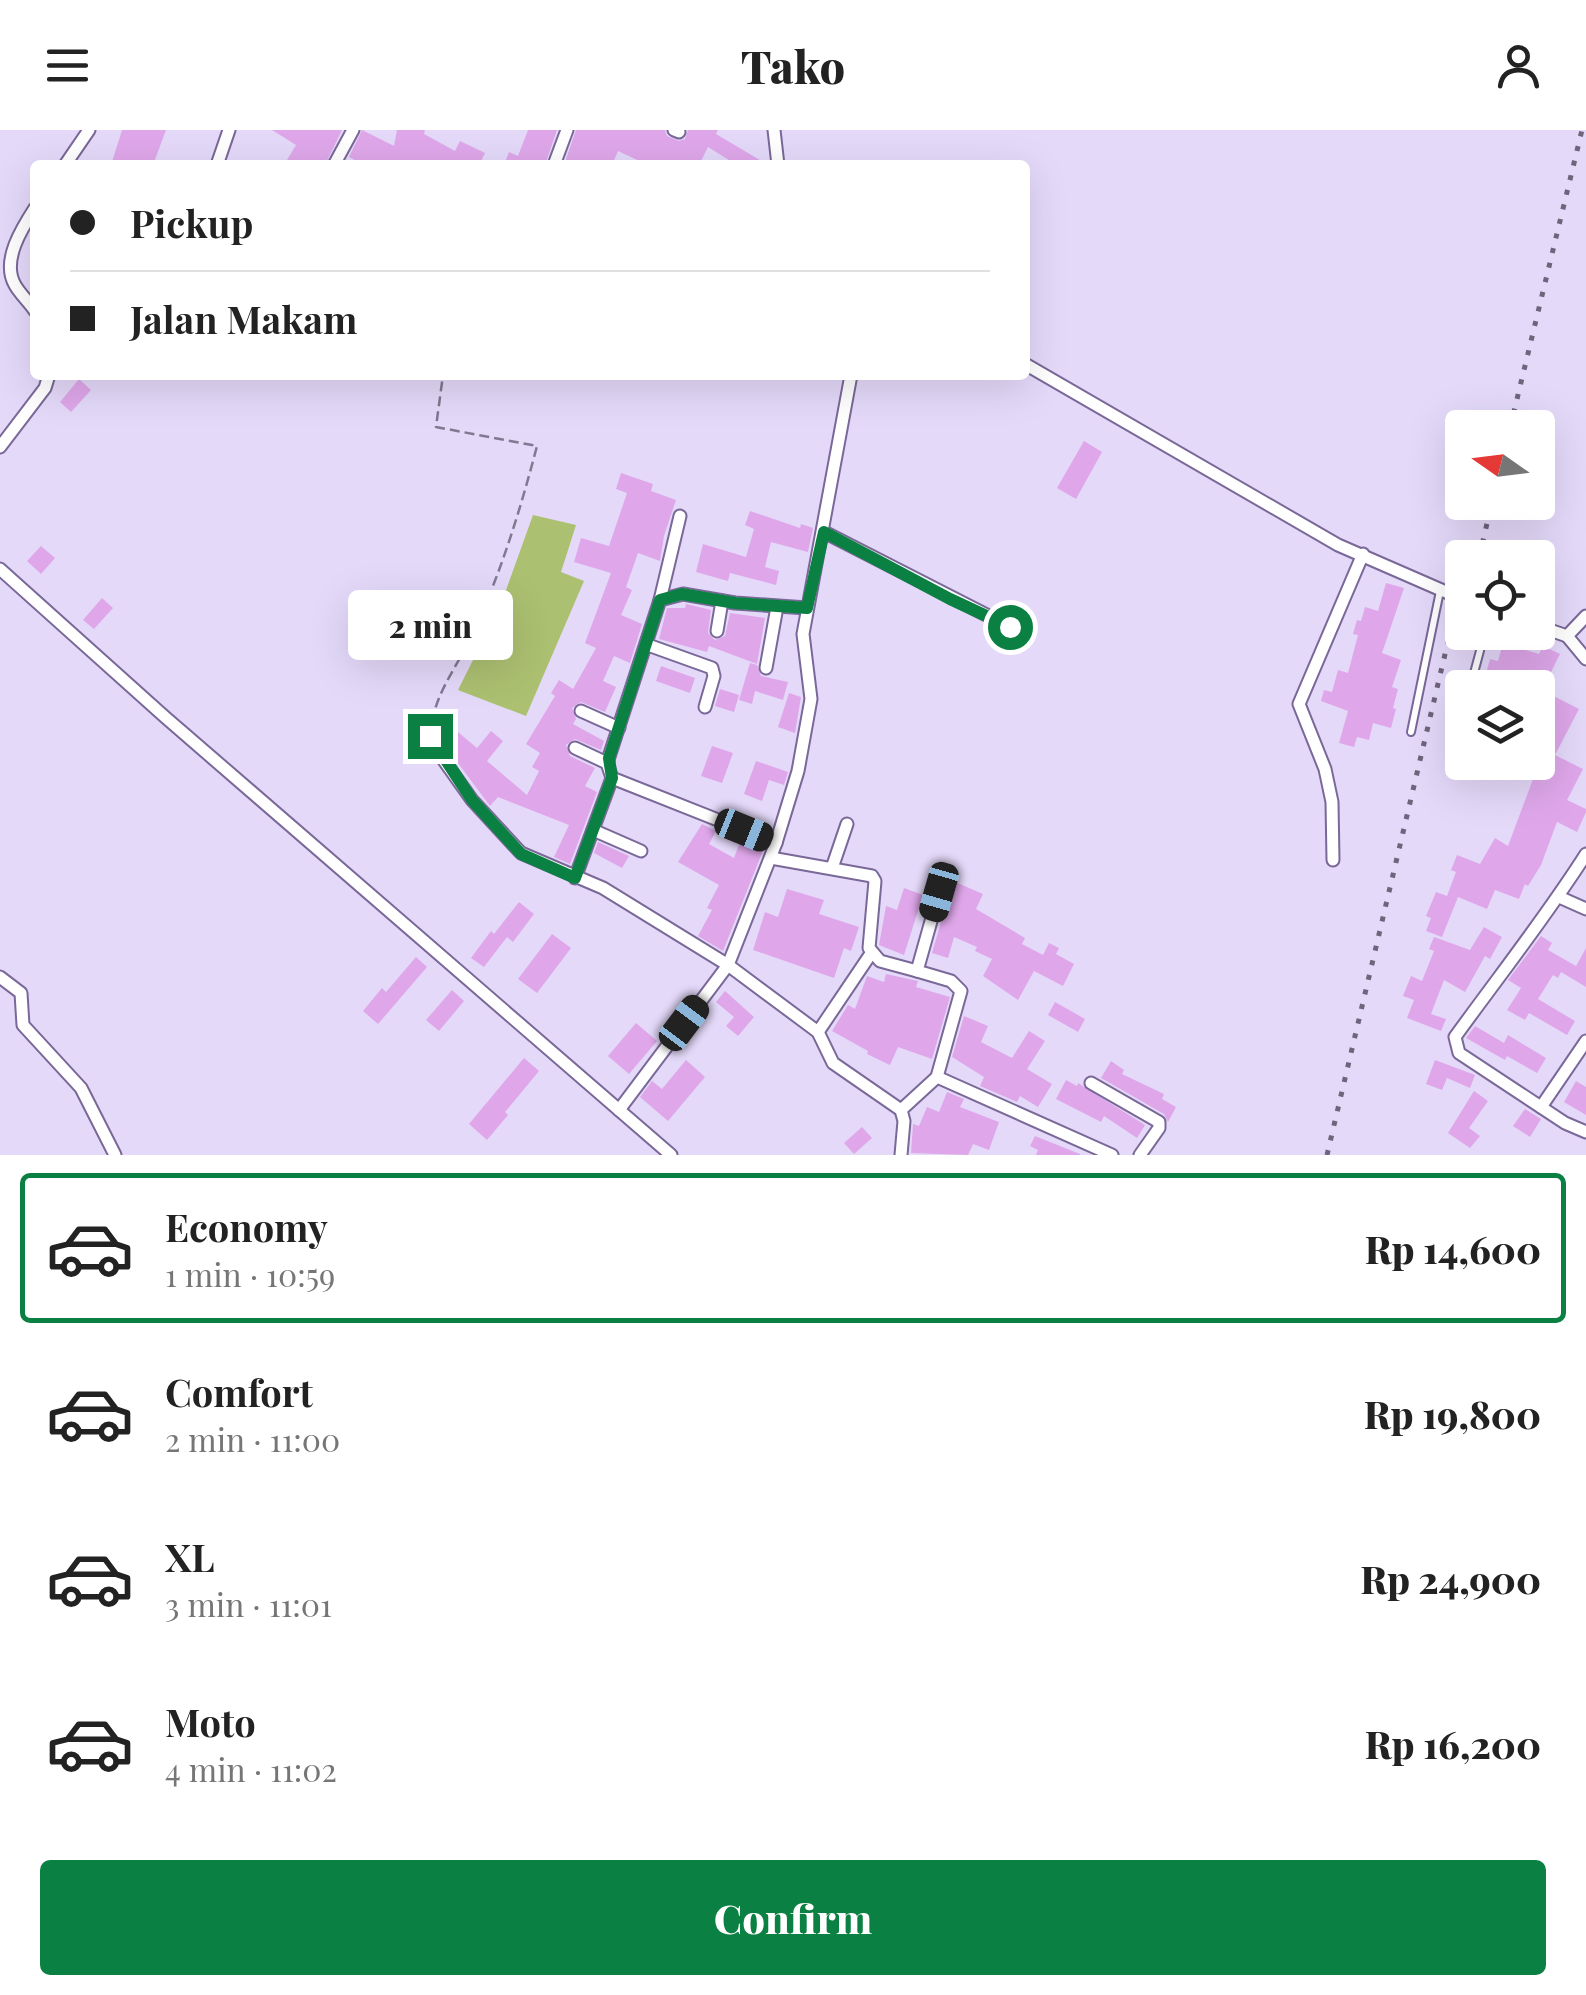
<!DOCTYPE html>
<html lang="en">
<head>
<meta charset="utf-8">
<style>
  body { margin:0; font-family:"Playfair Display",serif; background:#f6f6f6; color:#222; height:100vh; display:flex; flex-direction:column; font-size:38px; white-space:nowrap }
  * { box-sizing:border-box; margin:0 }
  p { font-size:32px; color:#767676 }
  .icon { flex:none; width:55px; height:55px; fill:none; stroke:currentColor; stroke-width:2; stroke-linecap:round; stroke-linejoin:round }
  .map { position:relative; height:1025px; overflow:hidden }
  .drawer { display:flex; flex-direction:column; background:#fff; flex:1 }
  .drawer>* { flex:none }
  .banner { position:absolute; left:30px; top:30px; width:1000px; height:220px; border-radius:10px; box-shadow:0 10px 40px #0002; display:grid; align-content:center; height:220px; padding:0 40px; background:#fff }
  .needle { width:65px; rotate:284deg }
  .fabs { position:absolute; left:1445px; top:280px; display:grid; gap:20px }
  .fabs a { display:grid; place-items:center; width:110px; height:110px; border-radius:10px; background:#fff; box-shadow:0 10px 40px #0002; font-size:50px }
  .end { position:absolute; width:45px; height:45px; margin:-22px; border:12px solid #0b8043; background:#fff; box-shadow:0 0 0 5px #fff }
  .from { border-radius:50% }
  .bubble { position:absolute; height:70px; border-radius:10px; background:#fff; box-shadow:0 10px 40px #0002; font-size:32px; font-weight:800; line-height:70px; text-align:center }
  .car { position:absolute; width:30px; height:60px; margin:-30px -15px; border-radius:12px; box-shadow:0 0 8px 2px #0007; background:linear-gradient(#222 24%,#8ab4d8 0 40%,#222 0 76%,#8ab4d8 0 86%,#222 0) }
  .banner b { display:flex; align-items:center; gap:35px; height:95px; font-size:38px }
  .banner b+b { border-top:2px solid #e0e0e0 }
  .banner i { width:25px; height:25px; background:#222 }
  ul { padding:18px 0 0; list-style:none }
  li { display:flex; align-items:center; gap:30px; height:150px; margin:0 20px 15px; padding:0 20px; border:5px solid transparent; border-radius:10px }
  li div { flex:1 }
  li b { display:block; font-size:38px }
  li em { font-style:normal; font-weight:800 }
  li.on { border-color:#0b8043 }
  li>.icon { width:90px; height:90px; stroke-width:1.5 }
  .primary-button { display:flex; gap:20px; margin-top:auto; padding:20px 40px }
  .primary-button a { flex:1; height:115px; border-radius:10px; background:#0b8043; color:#fff; font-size:40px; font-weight:800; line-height:115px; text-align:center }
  header { display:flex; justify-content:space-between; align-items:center; height:130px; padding:0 40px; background:#fff; font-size:45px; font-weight:800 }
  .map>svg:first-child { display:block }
</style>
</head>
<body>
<header><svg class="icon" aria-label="menu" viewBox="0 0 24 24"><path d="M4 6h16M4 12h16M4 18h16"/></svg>Tako<svg class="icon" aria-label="person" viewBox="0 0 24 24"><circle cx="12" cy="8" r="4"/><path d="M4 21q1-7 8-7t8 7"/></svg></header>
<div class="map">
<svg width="1586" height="1025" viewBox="0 0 1586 1025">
  <rect width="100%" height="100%" fill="#e4d9f9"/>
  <!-- green -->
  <path fill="#acc071" d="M533 385 576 395 561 442 584 451 526 586 458 560 501 474Z"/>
  <!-- building -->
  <g fill="#dfa7ea">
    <path d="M122 0H166L153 35H111Z"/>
    <path d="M272 0H342L325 35H284L296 15Z"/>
    <path d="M362 0 394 16 397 0H425L424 4 455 21 460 11 485 23 479 35H364L349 27Z"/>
    <path d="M528 0H557L545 35H504L509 22 518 26Z"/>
    <path d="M576 0H665L667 6 679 11 685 9 688 0H718L716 4 768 35H737L708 17 699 35H648L618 21 612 35H564Z"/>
    <path d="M79 249 91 260 71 282 60 272Z"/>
    <path d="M1084 311 1102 322 1076 369 1057 358Z"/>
    <path d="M621 343 653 354 651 361 676 370 664 406 660 431 638 423 626 457 632 460 621 485 642 494 630 533 614 526 603 551 616 557 605 582 581 572 572 578 576 589 573 594 604 611 601 620 575 609 566 615 570 626 595 638 585 656 597 662 570 734 554 727 569 695 498 667 490 676 446 617 449 614 439 601 446 592 477 618 491 601 503 611 487 631 527 665 539 641 532 637 540 623 526 614 555 566 551 563 559 550 573 559 596 518 585 513 611 443 574 432 581 408 609 416 627 363 616 359Z"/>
    <path d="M750 381 800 398 801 394 813 398 808 422 771 412 765 437 779 441 776 455 730 443 728 451 696 442 703 414 746 427 754 399 745 395Z"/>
    <path d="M41 416 55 428 41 444 27 431Z"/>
    <path d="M1386 453 1404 458 1382 523 1401 530 1392 557 1398 559 1393 578 1396 579 1391 598 1373 593 1369 610 1357 607 1354 617 1339 613 1348 581 1321 571 1324 560 1332 562 1338 540 1348 543 1358 505 1353 504 1357 490 1361 491 1365 477 1378 481Z"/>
    <path d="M102 468 113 478 94 499 83 490Z"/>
    <path d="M686 474 711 480 708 503 715 510 725 506 730 483 765 488 757 534 709 516 707 522 659 509 667 478H685Z"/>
    <path d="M1503 513 1539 524 1543 516 1560 524 1543 558H1482L1490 529 1498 531Z"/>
    <path d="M750 533 757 535 761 546 788 552 783 570 755 561 752 574 739 570Z"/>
    <path d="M661 536 695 548 690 563 656 551Z"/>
    <path d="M1538 558 1579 579 1555 625 1583 639 1567 670 1586 679V682L1577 702 1557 692 1541 735 1528 756 1525 754 1519 769 1495 760 1487 779 1458 767 1442 807 1426 801 1431 788 1426 786 1436 762 1447 766 1456 742 1451 740 1457 725 1480 734 1495 708 1508 716 1536 641 1519 632H1538Z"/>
    <path d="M720 559 739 565 734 582 715 576Z"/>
    <path d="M789 563 801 567 795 603 778 597Z"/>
    <path d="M712 616 733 623 722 653 701 646Z"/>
    <path d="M756 631 788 642 784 655 769 650 762 671 744 664Z"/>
    <path d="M702 694 716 701 709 714 734 728 741 709 764 718 723 821 698 806 712 780 707 778 719 755 678 732Z"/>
    <path d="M598 712 629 726 622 738 594 723Z"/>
    <path d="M953 751 983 764 976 779 1025 808 1022 814 1043 825 1049 813 1059 818 1056 824 1074 834 1063 856 1034 841 1018 870 983 846 992 829 975 821 977 817 954 807 948 828 932 823Z"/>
    <path d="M904 758 923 765 904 825 879 815 886 776 897 780Z"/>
    <path d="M787 759 824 770 819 784 859 797 851 821 844 818 834 848 753 820 765 782 778 787Z"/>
    <path d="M519 772 534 784 513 812 507 807 484 837 471 828 491 801 494 804Z"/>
    <path d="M1484 797 1502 807 1490 829 1485 826 1465 862 1444 850 1431 884 1446 889 1441 901 1407 888 1414 870 1403 866 1411 846 1422 851 1434 821 1429 819 1434 807 1470 820Z"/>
    <path d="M552 804 571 818 537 863 518 849Z"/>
    <path d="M1541 806 1552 813 1548 820 1576 836 1586 818V857L1561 842 1558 848 1553 845 1538 869 1575 891 1567 905 1529 883 1525 890 1507 880 1521 858 1508 850Z"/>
    <path d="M416 827 427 837 378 894 363 881 382 858 386 862Z"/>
    <path d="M886 844 918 851 916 857 950 867 932 929 898 917 890 935 867 924 868 921 832 901 848 875 855 879 867 846 884 852Z"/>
    <path d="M452 860 464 871 439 901 426 890Z"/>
    <path d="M725 861 754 887 738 906 726 896 734 887 716 872Z"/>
    <path d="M1055 872 1085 889 1078 902 1048 885Z"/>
    <path d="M964 886 988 896 981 912 1012 928 1029 901 1045 911 1027 939 1052 954 1038 977 1020 966 1017 972 980 956 984 947 952 927Z"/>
    <path d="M636 893 657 911 629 944 608 926Z"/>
    <path d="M1475 896 1504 913 1508 905 1546 928 1537 943 1507 926 1505 930 1466 908Z"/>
    <path d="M524 928 539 941 505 982 508 985 487 1010 469 994Z"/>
    <path d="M686 930 705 947 668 991 640 967 652 951 662 959Z"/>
    <path d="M1435 930 1475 945 1470 958 1447 948 1442 960 1426 954Z"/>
    <path d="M1111 931 1124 940 1122 944 1164 964 1162 969 1176 977 1168 992 1164 984 1101 948Z"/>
    <path d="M1066 950 1077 956 1078 953 1145 995 1137 1008 1104 986 1101 992 1056 969Z"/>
    <path d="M1576 951 1586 957V985L1564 972Z"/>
    <path d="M1474 961 1488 971 1469 998 1480 1006 1470 1018 1448 1003Z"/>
    <path d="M947 962 964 969 960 977 999 992 989 1020 973 1014 968 1025 911 1023 913 994 919 996 927 977 939 982Z"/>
    <path d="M1525 979 1541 989 1530 1007 1513 996Z"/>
    <path d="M862 997 872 1008 854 1024 844 1013Z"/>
    <path d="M1035 1006 1080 1024V1025H1036L1038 1020 1030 1016Z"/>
  </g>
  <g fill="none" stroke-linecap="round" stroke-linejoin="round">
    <!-- service casing -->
    <g stroke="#796898" stroke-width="10">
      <g id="service">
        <path d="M1470 558 1485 502"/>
        <path d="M1460 596 1462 587"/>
        <path d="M1411 602 1440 461"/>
      </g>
    </g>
    <!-- minor casing -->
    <g stroke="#796898" stroke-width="15">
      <g id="minor">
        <path d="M674 0 679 2"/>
        <path d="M774 0 778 35"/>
        <path d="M65 35 89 0"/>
        <path d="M217 35 229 0"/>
        <path d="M334 35 353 0"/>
        <path d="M554 35 567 0"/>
        <path d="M35 78C22 98 1 131 15 155 20 164 29 172 35 181"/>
        <path d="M1025 234 1338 415 1462 469"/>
        <path d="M0 317 45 258 49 245"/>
        <path d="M824 402 1010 497"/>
        <path d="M0 439 165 587 671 1025"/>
        <path d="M660 470 680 386"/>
        <path d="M1538 496 1567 506 1586 486"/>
        <path d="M717 501 722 471"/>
        <path d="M1567 506 1586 529"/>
        <path d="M648 515 712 538 714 546 705 577"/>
        <path d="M766 538 777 477"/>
        <path d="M581 581 619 598"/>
        <path d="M430 603 433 615 472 670 521 723 603 758 728 835 818 902 833 933 901 980"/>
        <path d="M575 618 607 633"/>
        <path d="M593 700 641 721"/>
        <path d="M776 713 612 648 607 633 660 470 683 464 735 473 807 478"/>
        <path d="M1586 724C1546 787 1499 846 1455 907L1459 923 1565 993 1586 1002"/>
        <path d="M771 728 872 746 875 751 869 818 880 831 917 841"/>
        <path d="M1333 730 1332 672 1325 639 1299 574 1363 424"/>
        <path d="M832 738 847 694"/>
        <path d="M575 748 612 648"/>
        <path d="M942 752 917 841 951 851 961 861 937 947 1112 1025"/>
        <path d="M1559 767 1586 779"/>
        <path d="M0 847 21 863 23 895 81 958 115 1025"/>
        <path d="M818 902 872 822"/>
        <path d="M1091 953 1159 992V998L1140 1025"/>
        <path d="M1541 977 1586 911"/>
        <path d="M619 980 728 835 776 713 798 641 811 569 803 504 851 245"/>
        <path d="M901 1025 904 991 901 980 937 947"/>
      </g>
    </g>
    <!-- path -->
    <path stroke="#817891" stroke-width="2.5" stroke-dasharray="10 5" stroke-linecap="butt" d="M432 592C438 559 457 537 471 507 500 446 520 381 537 316L436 297 443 245"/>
    <!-- service -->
    <use href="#service" stroke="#fff" stroke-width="6"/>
    <!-- minor -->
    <use href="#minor" stroke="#fff" stroke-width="11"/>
    <!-- rail -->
    <g stroke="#6e657d" stroke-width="5" stroke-dasharray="5 10" stroke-linecap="butt">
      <path d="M1510 298 1582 0"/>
      <path d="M1479 428 1492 372"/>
      <path d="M1327 1025 1462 452"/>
    </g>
  </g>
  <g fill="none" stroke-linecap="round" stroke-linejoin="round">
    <!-- route -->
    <path stroke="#0b8043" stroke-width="12" d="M430 606 472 670 521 724 575 748 612 648 609 628 660 470 682 464 735 473 807 478 824 402 950 469 1010 497"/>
  </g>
</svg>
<div class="fabs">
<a><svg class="needle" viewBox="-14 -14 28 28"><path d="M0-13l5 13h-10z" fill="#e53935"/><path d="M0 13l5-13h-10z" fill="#767676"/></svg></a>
<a><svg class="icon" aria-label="locate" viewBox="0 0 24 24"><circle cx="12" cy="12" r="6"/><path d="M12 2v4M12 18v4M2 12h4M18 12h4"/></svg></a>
<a><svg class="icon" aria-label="layers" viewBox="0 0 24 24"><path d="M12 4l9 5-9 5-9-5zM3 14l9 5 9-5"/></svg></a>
</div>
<i class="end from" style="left:1010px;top:497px"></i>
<i class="end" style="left:430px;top:606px"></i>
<div class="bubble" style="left:348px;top:460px;width:165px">2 min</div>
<i class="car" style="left:744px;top:700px;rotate:112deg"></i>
<i class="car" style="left:939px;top:762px;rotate:196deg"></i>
<i class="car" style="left:684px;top:893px;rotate:37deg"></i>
<div class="banner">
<b><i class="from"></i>Pickup</b>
<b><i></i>Jalan Makam</b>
</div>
</div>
<section class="drawer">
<ul>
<li class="on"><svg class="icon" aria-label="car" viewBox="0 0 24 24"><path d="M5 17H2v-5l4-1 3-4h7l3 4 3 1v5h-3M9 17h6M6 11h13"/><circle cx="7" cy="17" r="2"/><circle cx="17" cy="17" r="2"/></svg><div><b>Economy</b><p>1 min · 10:59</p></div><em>Rp 14,600</em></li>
<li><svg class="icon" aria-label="car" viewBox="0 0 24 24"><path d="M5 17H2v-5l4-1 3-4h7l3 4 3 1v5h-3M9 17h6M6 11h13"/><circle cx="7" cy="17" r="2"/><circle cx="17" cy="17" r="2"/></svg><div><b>Comfort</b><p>2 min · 11:00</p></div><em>Rp 19,800</em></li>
<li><svg class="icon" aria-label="car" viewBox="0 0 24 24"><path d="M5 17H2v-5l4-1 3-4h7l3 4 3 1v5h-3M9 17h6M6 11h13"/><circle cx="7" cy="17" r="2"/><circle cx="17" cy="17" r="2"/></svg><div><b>XL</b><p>3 min · 11:01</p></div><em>Rp 24,900</em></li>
<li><svg class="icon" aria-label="car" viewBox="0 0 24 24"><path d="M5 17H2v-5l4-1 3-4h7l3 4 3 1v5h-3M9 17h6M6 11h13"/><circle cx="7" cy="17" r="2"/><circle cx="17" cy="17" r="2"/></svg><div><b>Moto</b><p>4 min · 11:02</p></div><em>Rp 16,200</em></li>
</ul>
<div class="primary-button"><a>Confirm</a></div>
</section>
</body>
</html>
